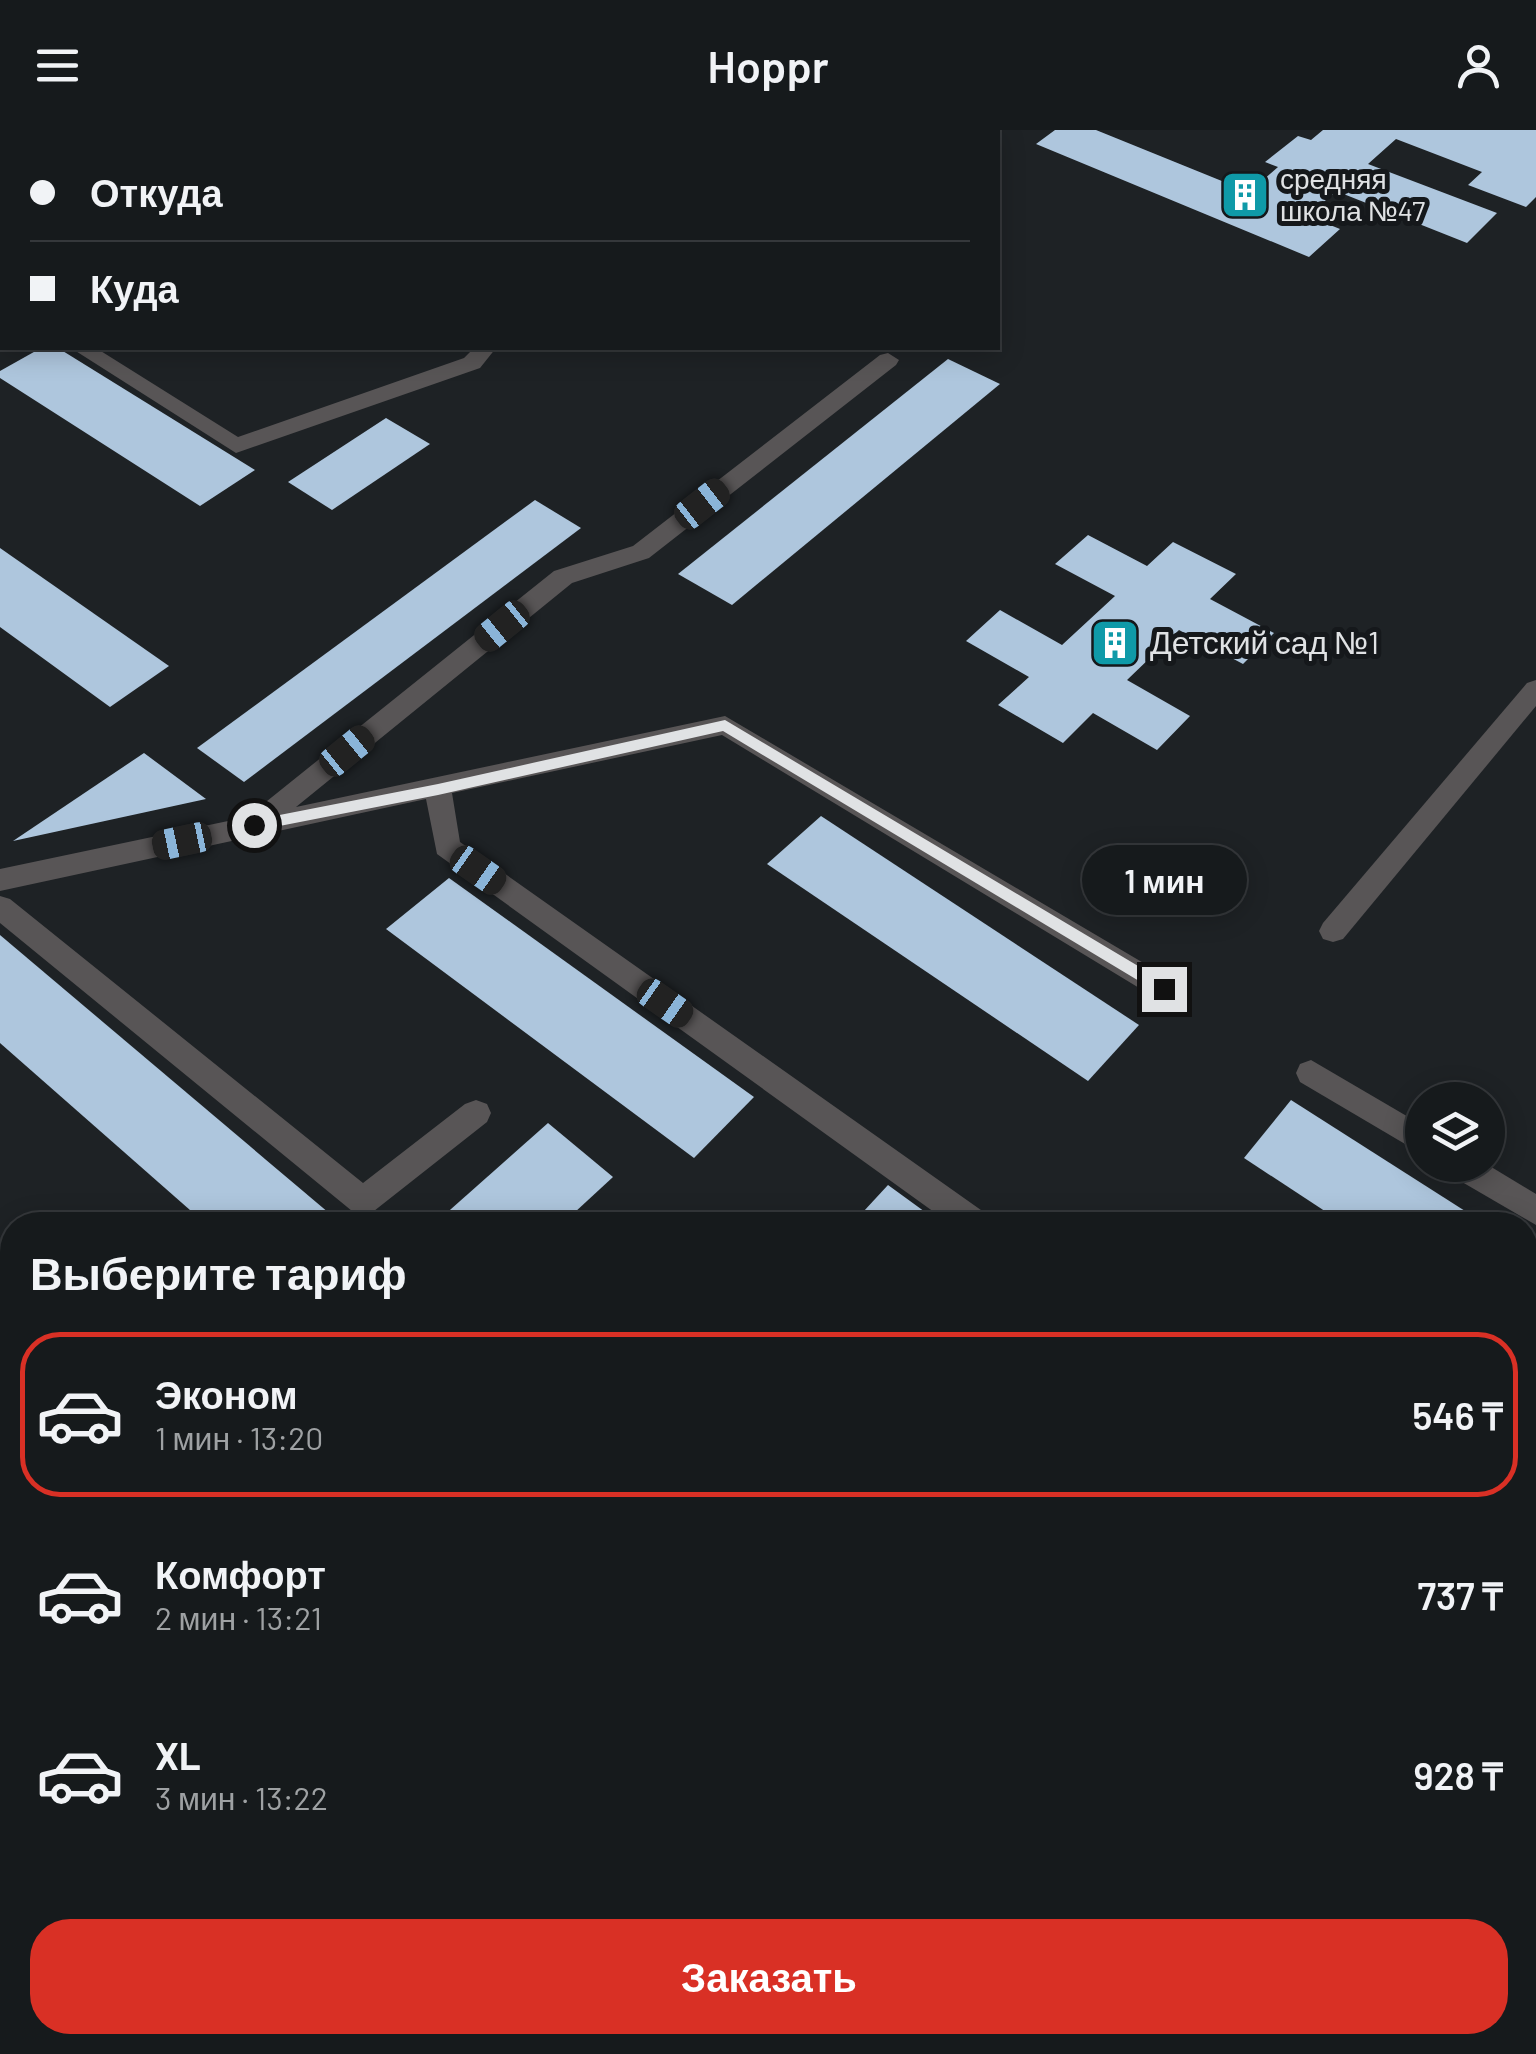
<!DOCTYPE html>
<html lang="ru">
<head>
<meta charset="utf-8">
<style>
  body { margin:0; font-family:Barlow,sans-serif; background:#1f2325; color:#f1f3f6; height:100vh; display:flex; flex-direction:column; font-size:38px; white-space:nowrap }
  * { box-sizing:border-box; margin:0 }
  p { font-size:32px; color:#9ea1a3 }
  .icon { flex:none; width:55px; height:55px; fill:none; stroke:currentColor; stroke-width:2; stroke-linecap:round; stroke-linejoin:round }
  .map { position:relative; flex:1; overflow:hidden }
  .sheet { position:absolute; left:0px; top:1082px; width:1538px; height:842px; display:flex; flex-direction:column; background:#161a1c; border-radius:40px 40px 0 0; box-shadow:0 5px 25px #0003,0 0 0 2px #35383b }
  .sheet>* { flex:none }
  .guide { position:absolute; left:0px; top:0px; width:1000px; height:220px; box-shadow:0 5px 25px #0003,0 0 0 2px #35383b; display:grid; align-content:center; height:220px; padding:0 30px; background:#161a1c }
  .tools { position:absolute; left:1405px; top:952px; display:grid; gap:20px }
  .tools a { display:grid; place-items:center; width:100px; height:100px; border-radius:50%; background:#161a1c; box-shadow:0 5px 25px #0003,0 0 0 2px #35383b; font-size:50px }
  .end { position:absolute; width:45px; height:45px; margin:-22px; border:12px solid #e0e2e4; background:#111; box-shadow:0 0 0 5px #111 }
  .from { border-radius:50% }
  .bubble { position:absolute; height:70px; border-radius:35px; background:#161a1c; box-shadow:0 5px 25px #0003,0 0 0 2px #35383b; font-size:32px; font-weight:600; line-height:70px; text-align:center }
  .car { position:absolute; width:30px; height:60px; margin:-30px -15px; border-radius:12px; box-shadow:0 0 8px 2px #0007; background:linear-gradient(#222 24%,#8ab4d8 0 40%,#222 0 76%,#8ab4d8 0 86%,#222 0) }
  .guide b { display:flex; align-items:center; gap:35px; height:95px; font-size:38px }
  .guide b+b { border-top:2px solid #35383b }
  .guide i { width:25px; height:25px; background:#f1f3f6 }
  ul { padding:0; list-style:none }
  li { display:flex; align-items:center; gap:30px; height:165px; margin:0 20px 15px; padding:0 10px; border:5px solid transparent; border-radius:40px }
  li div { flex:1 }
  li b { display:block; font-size:38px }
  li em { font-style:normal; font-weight:600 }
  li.active { border-color:#d93025 }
  li>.icon { width:90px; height:90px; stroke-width:1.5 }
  h2 { padding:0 30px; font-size:45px; line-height:120px }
  .button { display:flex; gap:20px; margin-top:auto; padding:20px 30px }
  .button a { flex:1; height:115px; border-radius:40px; background:#d93025; color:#fff; font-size:40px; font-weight:600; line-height:115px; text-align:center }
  header { display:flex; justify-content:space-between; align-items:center; height:130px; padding:0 30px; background:#161a1c; font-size:45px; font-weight:600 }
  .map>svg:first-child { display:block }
</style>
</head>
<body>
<header><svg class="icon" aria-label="menu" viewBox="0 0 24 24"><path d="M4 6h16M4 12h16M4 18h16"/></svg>Hoppr<svg class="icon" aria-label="person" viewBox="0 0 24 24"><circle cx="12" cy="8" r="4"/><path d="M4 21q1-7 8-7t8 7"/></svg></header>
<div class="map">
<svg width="1536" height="1924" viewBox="0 0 1536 1924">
  <rect width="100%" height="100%" fill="#1e2225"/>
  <!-- building -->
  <g fill="#aec6dd">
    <path d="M1055 0H1096L1249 62 1278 37 1265 32 1298 6 1311 10 1323 0H1536V67L1526 77 1468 55 1482 42 1396 9 1368 34 1497 83 1467 113 1336 61 1308 86 1340 99 1309 127 1036 14Z"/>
    <path d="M41 218H58L255 340 200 376 0 248V241Z"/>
    <path d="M948 229 1000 254 732 475 678 444Z"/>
    <path d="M386 288 430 314 332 380 288 352Z"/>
    <path d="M535 370 581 398 244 652 197 618Z"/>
    <path d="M1088 405 1147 436 1173 412 1236 444 1210 469 1274 503 1243 534 1179 500 1127 550 1190 586 1157 620 1093 583 1063 613 998 575 1029 547 966 511 1000 480 1062 515 1115 466 1055 434Z"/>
    <path d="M0 418 169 536 110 577 0 497Z"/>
    <path d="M144 623 206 669 13 711Z"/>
    <path d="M821 686 1139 895 1088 951 767 734Z"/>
    <path d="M449 748 754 967 694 1028 386 799Z"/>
    <path d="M0 805 329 1083 316 1095H207L0 913Z"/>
    <path d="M1291 970 1487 1095H1346L1244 1028Z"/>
    <path d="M548 993 613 1047 561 1095H433Z"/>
    <path d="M888 1055 943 1095H851Z"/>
    <path d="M1525 1119 1536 1126V1220L1525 1213Z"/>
    <path d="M1525 1518 1536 1526V1658L1525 1650Z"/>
    <path d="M1052 1912H1264L1257 1924H1065Z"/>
  </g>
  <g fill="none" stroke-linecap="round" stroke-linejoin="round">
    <!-- minor -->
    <g fill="#585556" fill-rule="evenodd">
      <path d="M605 0H628L630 2H607Z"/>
      <path d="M71 218H96L238 307 464 228 474 218H496L480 238 236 323Z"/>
      <path d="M888 223 899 230 896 235 649 428 572 453 296 677 725 586 1174 851 1178 859 1174 867 1164 871 1154 867 722 605 452 663 460 712 988 1085 993 1095H952L437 724 426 669 0 761V739L247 687 554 441 633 416 880 225Z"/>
      <path d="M1536 550V576L1343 809 1333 812 1323 809 1319 801 1323 793 1527 553Z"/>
      <path d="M0 766 10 769 363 1053 465 974 476 970 487 974 491 983 487 992 374 1081 363 1085 352 1081 0 793Z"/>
      <path d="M1311 930 1422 995V1024L1300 952 1296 943 1300 934Z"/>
      <path d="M1446 1035H1488L1536 1064V1095L1450 1045Z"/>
      <path d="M0 1329 12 1335V1376L0 1371Z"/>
      <path d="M1525 1468 1536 1473V1512L1525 1507Z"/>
      <path d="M0 1720 12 1725V1774L0 1769Z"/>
      <path d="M128 1912H174L178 1924H133Z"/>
      <path d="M516 1912H563L567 1924H521Z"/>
      <path d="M930 1912H973L968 1924H926Z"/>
    </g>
  </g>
  <!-- route -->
  <path fill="#e0e2e4" d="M725 590 1170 855V863H1159L723 601 438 665 254 701 247 695 254 690 438 654Z"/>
  <!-- icons -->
  <defs>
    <g id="building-square" transform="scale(2.5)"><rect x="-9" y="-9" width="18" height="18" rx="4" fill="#0f9aa8" stroke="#15181b"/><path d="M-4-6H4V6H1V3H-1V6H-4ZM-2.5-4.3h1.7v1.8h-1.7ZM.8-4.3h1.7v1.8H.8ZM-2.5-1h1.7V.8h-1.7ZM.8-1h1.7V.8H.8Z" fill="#fff"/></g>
  </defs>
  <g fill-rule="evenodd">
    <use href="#building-square" x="1245" y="65"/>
    <use href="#building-square" x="1115" y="513"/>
  </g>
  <g text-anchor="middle" stroke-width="10" stroke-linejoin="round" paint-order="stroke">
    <!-- far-poi labels -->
    <g font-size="28" fill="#e0e2e4" stroke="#15181b" text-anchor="start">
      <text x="1280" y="59">средняя<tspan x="1280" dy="32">школа №47</tspan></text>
    </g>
    <!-- poi labels -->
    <g font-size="32" fill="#e0e2e4" stroke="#15181b" text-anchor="start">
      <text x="1150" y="524">Детский сад №1</text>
    </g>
  </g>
</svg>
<div class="tools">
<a><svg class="icon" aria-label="layers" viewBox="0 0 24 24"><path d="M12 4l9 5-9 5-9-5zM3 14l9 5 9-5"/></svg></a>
</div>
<i class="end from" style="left:254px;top:695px"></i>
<i class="end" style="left:1164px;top:859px"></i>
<div class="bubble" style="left:1082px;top:715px;width:165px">1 мин</div>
<i class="car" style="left:702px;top:374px;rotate:52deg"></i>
<i class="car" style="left:502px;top:496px;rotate:231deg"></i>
<i class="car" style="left:347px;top:621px;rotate:51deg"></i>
<i class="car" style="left:182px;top:711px;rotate:258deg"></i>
<i class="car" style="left:478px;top:740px;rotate:125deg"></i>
<i class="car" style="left:665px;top:873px;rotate:125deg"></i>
<div class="guide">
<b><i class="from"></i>Откуда</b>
<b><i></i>Куда</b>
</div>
<section class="sheet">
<h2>Выберите тариф</h2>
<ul>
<li class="active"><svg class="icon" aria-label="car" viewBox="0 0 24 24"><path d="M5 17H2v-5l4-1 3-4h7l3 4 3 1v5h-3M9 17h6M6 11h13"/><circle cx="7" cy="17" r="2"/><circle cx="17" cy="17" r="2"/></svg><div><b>Эконом</b><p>1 мин · 13:20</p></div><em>546 ₸</em></li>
<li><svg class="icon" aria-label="car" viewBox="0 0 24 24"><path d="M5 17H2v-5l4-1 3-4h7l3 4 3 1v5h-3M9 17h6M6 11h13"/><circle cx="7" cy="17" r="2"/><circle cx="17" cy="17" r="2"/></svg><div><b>Комфорт</b><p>2 мин · 13:21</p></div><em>737 ₸</em></li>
<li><svg class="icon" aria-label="car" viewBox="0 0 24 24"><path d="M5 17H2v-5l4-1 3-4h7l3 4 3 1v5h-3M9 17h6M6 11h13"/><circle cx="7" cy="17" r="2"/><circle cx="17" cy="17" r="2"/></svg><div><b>XL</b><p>3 мин · 13:22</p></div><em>928 ₸</em></li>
</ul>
<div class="button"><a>Заказать</a></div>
</section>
</div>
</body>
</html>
